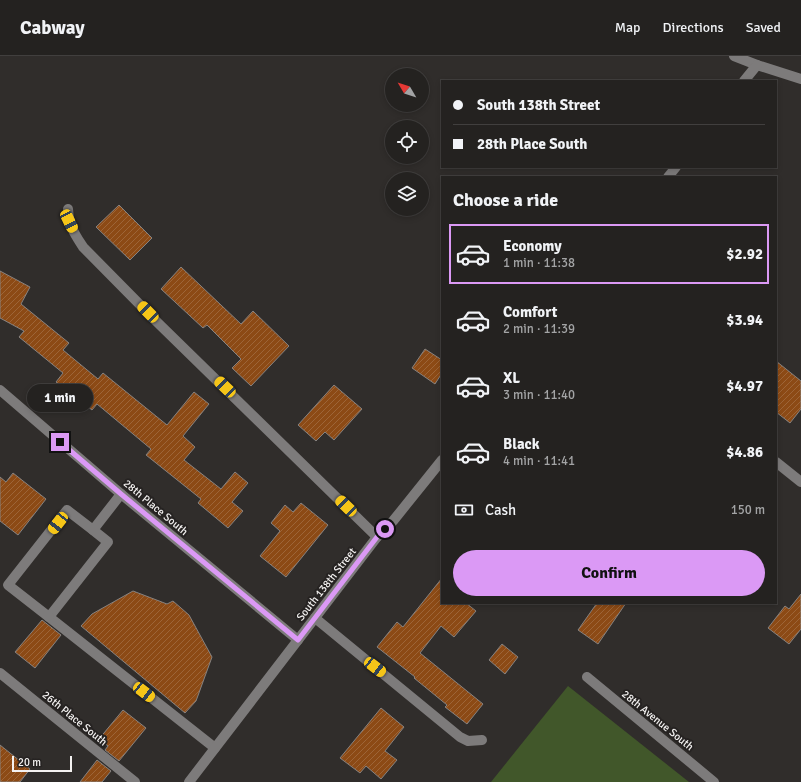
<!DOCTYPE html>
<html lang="en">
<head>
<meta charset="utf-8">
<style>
  body { margin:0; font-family:Signika,sans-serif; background:#302f2d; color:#f1f3f6; height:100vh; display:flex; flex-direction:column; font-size:15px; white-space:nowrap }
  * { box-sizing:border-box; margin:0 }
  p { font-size:13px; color:#a3a4a5 }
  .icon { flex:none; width:22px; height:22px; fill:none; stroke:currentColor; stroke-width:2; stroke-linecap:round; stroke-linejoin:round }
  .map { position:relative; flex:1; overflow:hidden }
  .drawer { position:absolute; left:441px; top:120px; width:336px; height:428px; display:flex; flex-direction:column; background:#242220; border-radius:0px; box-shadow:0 2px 6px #0003,0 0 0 1px #413f3e }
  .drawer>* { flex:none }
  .top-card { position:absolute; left:441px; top:24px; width:336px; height:88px; border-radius:0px; box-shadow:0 2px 6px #0003,0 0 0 1px #413f3e; display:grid; align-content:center; height:88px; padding:0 12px; background:#242220 }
  .needle { width:26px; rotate:309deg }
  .controls { position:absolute; left:385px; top:12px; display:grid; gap:8px }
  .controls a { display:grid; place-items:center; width:44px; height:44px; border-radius:50%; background:#242220; box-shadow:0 2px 6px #0003,0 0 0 1px #413f3e; font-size:20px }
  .scale { position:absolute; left:12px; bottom:10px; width:60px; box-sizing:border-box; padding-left:4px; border:2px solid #f4f2f1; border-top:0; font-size:11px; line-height:14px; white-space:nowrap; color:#f4f2f1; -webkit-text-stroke:3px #262322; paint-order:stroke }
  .end { position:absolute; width:18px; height:18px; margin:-9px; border:5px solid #db99f5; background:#111; box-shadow:0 0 0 2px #111 }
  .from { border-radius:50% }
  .bubble { position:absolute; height:28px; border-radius:14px; background:#242220; box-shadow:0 2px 6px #0003,0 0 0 1px #413f3e; font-size:13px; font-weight:800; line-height:28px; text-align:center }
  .car { position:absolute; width:12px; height:24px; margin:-12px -6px; border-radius:5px; box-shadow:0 0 3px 1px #0007; background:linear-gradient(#f5c518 24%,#345 0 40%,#f5c518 0 76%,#345 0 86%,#f5c518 0) }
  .top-card b { display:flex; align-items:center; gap:14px; height:38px; font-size:15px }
  .top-card b+b { border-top:1px solid #413f3e }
  .top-card i { width:10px; height:10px; background:#f1f3f6 }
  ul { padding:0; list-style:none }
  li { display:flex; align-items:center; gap:12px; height:60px; margin:0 8px 6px; padding:0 4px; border:2px solid transparent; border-radius:0px }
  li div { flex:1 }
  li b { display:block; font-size:15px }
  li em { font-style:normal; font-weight:800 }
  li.active { border-color:#db99f5 }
  li>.icon { width:36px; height:36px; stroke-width:1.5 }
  h2 { padding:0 12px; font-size:18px; line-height:48px }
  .pay { display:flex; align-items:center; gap:10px; height:44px; padding:0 12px; font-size:15px }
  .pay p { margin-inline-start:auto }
  .button { display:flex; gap:8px; margin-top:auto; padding:8px 12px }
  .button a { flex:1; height:46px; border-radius:24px; background:#db99f5; color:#111; font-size:16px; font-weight:800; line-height:46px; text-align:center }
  header { display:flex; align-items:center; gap:24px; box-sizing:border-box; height:56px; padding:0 20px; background:#242220; border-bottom:1px solid #413f3e }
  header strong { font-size:19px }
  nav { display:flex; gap:22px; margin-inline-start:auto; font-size:14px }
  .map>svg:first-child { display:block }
</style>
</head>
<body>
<header>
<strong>Cabway</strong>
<nav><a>Map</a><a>Directions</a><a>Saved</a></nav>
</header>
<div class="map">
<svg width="801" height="726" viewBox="0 0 801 726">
  <defs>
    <pattern id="building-hatch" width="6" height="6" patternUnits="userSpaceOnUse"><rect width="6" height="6" fill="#8c4a15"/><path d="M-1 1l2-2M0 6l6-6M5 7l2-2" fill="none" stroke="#9d6538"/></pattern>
  </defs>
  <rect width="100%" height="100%" fill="#302d2b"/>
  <!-- green -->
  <path fill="#41572a" d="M568 630 689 726H491Z"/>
  <!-- building -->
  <g fill="url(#building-hatch)" stroke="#868280">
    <path d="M119 149 152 182 130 204 96 171Z"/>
    <path d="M181 211 241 268 253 255 289 290 251 330 232 312 241 303 207 269 203 272 161 233Z"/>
    <path d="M0 215 30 231 21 248 69 287 63 294 98 323 103 317 167 369 194 336 209 348 183 380 195 391 184 404 221 433 235 416 248 427 232 446 243 455 228 472 198 447 201 443 146 399 151 393 97 348 92 354 56 326 63 317 19 281 24 275 0 262Z"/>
    <path d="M425 293 442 304V317L435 328 412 312Z"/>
    <path d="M776 305 801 325V353L790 367 776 356Z"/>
    <path d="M334 329 362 353 334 384 325 376 316 385 298 369Z"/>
    <path d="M13 417 46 443 18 479 0 465V421L6 426Z"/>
    <path d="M301 447 328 469 286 521 260 500 280 475 271 467 285 449 293 456Z"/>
    <path d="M442 522V547H466L476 555 454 581 441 570 420 597 483 648 467 668 445 651 447 649 414 622 415 621 377 591 397 566 403 571Z"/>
    <path d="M133 535 167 548 173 545 189 559 212 601 196 645 185 657 81 570 92 558Z"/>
    <path d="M801 538V573L789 588 768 572 785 550 789 553Z"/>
    <path d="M597 547H626L598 588 578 574Z"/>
    <path d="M42 564 61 579 35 612 15 596Z"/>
    <path d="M502 588 518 601 505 618 489 604Z"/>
    <path d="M381 652 404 671 385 695 397 704 381 723 366 710 360 717 340 702Z"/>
    <path d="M123 654 146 672 119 705 105 694 108 690 99 683Z"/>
    <path d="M0 689 30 713 20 726H0Z"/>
    <path d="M97 704 111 715 102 726H80Z"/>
  </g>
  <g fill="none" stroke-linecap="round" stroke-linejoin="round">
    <!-- minor -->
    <g stroke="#7d7b7b" stroke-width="10">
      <path d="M734 0 757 9 801 23"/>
      <path d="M744 25 757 9"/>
      <path d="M668 121 676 111"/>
      <path d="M68 153C69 170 74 177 83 191L158 267 377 481"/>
      <path d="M0 334 121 438 298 584"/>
      <path d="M776 406 801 426"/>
      <path d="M93 474 108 486 49 561 215 692"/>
      <path d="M49 561 8 529 67 454 93 474 121 438"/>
      <path d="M315 562 460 681 468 685 482 684"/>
      <path d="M0 617 135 726"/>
      <path d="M587 621 714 726"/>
      <path d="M189 726 377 481 393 465 442 404"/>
    </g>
  </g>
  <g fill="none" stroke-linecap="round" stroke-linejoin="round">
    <!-- route -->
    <path stroke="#db99f5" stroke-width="5" d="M60 386 121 438 298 584 377 481 385 473"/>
  </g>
  <g text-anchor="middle" stroke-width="4" stroke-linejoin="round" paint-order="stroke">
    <!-- street labels -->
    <g font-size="11" fill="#f4f2f1" stroke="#262322">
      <text transform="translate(156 451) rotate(40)" y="4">28th Place South</text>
      <text transform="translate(326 528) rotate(-52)" y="4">South 138th Street</text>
      <text transform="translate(75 662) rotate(39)" y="4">26th Place South</text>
      <text transform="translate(658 664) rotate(39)" y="4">28th Avenue South</text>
    </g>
  </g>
</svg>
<div class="controls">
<a><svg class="needle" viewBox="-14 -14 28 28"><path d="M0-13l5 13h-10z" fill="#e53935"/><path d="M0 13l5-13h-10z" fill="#a3a4a5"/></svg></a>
<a><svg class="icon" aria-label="locate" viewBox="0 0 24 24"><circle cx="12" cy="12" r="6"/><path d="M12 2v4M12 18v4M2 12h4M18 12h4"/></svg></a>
<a><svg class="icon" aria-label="layers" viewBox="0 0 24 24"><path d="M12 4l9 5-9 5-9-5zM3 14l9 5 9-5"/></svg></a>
</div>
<div class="scale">20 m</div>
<i class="end from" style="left:385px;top:473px"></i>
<i class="end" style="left:60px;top:386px"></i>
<div class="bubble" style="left:27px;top:328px;width:66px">1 min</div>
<i class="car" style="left:69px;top:165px;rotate:154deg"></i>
<i class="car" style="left:148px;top:256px;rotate:315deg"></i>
<i class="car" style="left:225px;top:331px;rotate:314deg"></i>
<i class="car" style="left:346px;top:450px;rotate:314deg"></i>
<i class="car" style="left:58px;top:467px;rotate:218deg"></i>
<i class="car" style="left:375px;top:611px;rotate:128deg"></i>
<i class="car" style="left:144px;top:636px;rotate:128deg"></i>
<div class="top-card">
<b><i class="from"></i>South 138th Street</b>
<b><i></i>28th Place South</b>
</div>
<section class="drawer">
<h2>Choose a ride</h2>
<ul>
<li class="active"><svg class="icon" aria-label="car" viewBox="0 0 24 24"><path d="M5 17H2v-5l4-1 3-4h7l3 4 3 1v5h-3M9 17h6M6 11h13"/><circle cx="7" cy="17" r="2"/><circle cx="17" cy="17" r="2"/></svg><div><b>Economy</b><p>1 min · 11:38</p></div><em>$2.92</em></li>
<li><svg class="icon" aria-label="car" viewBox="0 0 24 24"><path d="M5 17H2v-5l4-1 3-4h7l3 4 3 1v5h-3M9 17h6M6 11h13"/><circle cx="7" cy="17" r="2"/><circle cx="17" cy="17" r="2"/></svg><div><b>Comfort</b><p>2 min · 11:39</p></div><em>$3.94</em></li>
<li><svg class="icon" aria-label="car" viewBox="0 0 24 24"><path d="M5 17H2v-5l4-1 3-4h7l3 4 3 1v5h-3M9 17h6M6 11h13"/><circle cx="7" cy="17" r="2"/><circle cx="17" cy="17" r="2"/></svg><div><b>XL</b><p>3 min · 11:40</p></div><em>$4.97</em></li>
<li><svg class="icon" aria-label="car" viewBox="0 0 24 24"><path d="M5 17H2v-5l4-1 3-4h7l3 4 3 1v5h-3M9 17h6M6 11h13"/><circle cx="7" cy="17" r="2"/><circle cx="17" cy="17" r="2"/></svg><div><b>Black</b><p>4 min · 11:41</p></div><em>$4.86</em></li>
</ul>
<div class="pay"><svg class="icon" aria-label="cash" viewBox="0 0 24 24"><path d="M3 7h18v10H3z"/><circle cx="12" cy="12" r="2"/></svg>Cash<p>150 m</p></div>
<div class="button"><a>Confirm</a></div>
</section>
</div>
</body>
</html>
